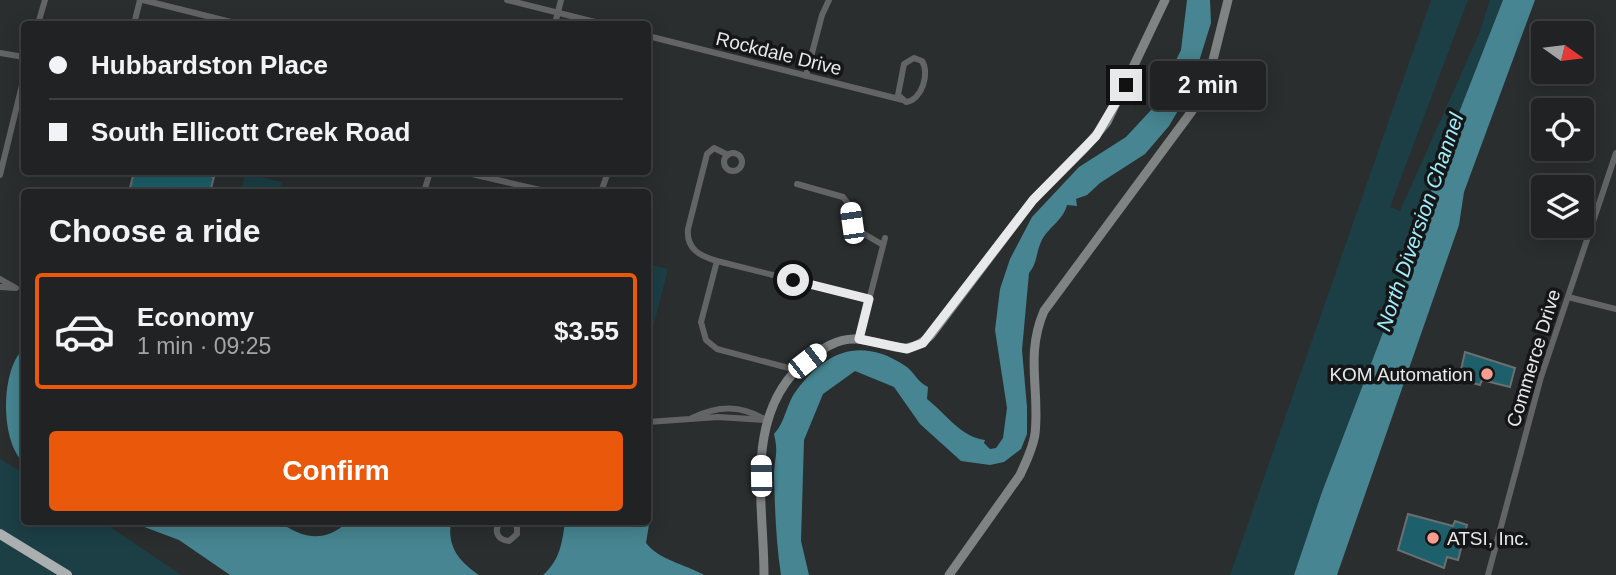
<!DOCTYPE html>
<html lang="en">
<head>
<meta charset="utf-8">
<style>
  body { margin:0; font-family:Arial,sans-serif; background:#2d2f30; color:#f1f3f6; height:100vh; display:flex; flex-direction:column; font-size:26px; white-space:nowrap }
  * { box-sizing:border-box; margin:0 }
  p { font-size:23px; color:#a2a4a6 }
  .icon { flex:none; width:38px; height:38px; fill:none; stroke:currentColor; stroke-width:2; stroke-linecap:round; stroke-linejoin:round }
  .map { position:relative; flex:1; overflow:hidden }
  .details { position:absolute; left:21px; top:189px; width:630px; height:336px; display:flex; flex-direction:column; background:#202223; border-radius:7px; box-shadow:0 4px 18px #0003,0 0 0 2px #3d3f41 }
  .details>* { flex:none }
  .banner { position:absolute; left:21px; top:21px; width:630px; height:154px; border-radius:7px; box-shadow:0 4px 18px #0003,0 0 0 2px #3d3f41; display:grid; align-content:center; height:154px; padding:0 28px; background:#202223 }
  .needle { width:46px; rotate:104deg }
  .buttons { position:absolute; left:1531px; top:21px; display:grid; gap:14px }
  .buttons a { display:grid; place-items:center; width:63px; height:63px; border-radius:7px; background:#202223; box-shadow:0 4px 18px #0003,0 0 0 2px #3d3f41; font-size:35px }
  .end { position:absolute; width:32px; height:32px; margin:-16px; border:9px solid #e7e9ea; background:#111; box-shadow:0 0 0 4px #111 }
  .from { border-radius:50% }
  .bubble { position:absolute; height:49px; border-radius:7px; background:#202223; box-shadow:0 4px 18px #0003,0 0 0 2px #3d3f41; font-size:23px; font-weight:800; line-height:49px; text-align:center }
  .car { position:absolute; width:21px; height:42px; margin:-21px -10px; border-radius:9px; box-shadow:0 0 5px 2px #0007; background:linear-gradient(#fff 24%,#345 0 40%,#fff 0 76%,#345 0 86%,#fff 0) }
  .banner b { display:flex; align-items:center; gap:24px; height:66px; font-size:26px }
  .banner b+b { border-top:2px solid #3d3f41 }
  .banner i { width:18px; height:18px; background:#f1f3f6 }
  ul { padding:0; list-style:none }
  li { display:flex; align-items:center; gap:21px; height:116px; margin:0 14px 10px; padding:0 14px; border:4px solid #3d3f41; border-radius:7px }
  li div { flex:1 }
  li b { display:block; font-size:26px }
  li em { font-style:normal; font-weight:800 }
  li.selected { border-color:#ea580c }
  li>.icon { width:63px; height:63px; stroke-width:1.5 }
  h2 { padding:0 28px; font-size:32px; line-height:84px }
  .button { display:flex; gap:14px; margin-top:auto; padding:14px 28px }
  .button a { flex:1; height:80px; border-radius:7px; background:#ea580c; color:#fff; font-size:28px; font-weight:800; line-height:80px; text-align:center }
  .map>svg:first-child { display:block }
</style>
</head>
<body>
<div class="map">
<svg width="1616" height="575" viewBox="0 0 1616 575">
  <rect width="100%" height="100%" fill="#2b2e2f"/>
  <!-- green -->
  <g fill="#1b3f45">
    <path d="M1431 0H1468L1390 207 1400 211 1479 34 1490 0H1503L1435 174 1425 220 1408 267 1322 492 1294 575H1230Z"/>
    <path d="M245 173 282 182 279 192H241Z"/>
    <path d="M648 264 668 269 648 347Z"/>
    <path d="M0 459 24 473V522H103L181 575H0Z"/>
  </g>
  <!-- water -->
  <g fill="#468591">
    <path d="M1187 0H1210L1211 23 1190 90 1169 126 1145 154 1100 183 1087 195 1076 199 1077 206 1067 205C1063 221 1047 228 1041 242 1036 253 1037 264 1029 273L1022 350 1027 407V434L1021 449 1004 462 990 465 961 461 920 424 894 387 855 371 823 394 804 440 801 541 809 575H781C776 542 775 510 774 477 774 458 779 455 774 434 786 421 786 404 796 391 826 351 860 337 904 365 914 371 917 382 928 387L927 399C946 414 961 437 985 440L984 443 990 449 996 448 1003 438 1007 408 995 330 1000 289 1010 259 1032 217 1079 167 1126 137 1152 109 1181 50Z"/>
    <path d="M1503 0H1535L1464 192 1459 225 1337 575H1294L1322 492 1408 267 1425 220 1435 174Z"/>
    <path d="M24 348V463C0 442 0 370 24 348Z"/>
    <path d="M648 483 652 506 646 543C659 560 685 564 704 575H543C560 560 562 543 565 522H648Z"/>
    <path d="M131 522H279C305 539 323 543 348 522H451C447 547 459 561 479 575H230L179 540Z"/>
  </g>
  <!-- building -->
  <g fill="#1d606b" stroke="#6b6f70" stroke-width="2">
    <path d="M124 172H194L214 177 210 192H190L173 188 172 192H129L133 176Z"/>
    <path d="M1465 352 1515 368 1510 387 1482 380 1480 385 1459 379Z"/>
    <path d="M1408 514 1453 526 1455 521 1467 525 1458 560 1447 557 1444 568 1398 550Z"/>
  </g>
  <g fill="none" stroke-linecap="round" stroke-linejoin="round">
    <!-- street -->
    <g stroke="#636465" stroke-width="6">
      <path d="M143 0 239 24"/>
      <path d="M507 0 603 24"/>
      <path d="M38 24 45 0"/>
      <path d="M134 24 140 0"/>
      <path d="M555 24 561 0"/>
      <path d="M648 36 903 100"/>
      <path d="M0 53 24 57"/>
      <path d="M914 58 922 61C930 73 922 100 906 102L898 95 904 64Z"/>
      <path d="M806 76 822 15 829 0"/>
      <circle cx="733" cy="162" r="9"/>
      <path d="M728 155 714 148 707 154 688 229C686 249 700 256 717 261L869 299"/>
      <path d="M463 172 549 192"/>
      <path d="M0 175 24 77"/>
      <path d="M797 184 843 197 850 206 854 228 883 245"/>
      <path d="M424 192 430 172"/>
      <path d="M601 192 608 172"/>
      <path d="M717 261 701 322 706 340 717 349 796 370"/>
      <path d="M0 279 16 288 0 287"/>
      <path d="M1568 297 1616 309"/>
      <path d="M859 339 885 238"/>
      <path d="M648 422 718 417 766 420C741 405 719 405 692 418"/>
      <path d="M501 522C493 530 497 540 509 541L517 534V527L513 522"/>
      <path d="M1488 575 1541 377 1616 153"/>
    </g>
    <!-- secondary -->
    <g stroke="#808383" stroke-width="9">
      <path d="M764 575C764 502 742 412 808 359 822 349 838 338 856 339 886 340 905 361 931 335L1033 200 1085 148 1107 122 1165 0"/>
      <path d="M949 575 1020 475C1026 462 1033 448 1035 434 1040 390 1025 355 1044 311L1192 111 1212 64 1228 0"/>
    </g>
    <!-- highway -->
    <path stroke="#abafb0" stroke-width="10" d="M0 534 67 575"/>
  </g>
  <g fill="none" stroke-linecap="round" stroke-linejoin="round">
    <!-- route -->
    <path stroke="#e7e9ea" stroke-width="9" d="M793 280 869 299 859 339 907 349 923 343 1033 200 1096 136 1126 85"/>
  </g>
  <!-- markers -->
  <g fill="#f59d8e" stroke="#151617" stroke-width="2.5">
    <circle cx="1487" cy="374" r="7"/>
    <circle cx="1433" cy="538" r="7"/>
  </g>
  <g text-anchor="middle" stroke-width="7" stroke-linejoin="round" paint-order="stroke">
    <!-- street labels -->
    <g font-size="19" fill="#e7e9ea" stroke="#151617">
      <text transform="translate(779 53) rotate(14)" y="7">Rockdale Drive</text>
      <text transform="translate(1533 358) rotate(-73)" y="7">Commerce Drive</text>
    </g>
    <!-- poi labels -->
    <g font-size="19" fill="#e7e9ea" stroke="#151617" text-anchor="end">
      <text x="1473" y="381">KOM Automation</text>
      <text x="1447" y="545" text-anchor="start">ATSI, Inc.</text>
    </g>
    <!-- water labels -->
    <g font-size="21" font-style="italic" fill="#a0edfb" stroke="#151617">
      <text transform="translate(1420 222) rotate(-71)" y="7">North Diversion Channel</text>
    </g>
  </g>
</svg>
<div class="buttons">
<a><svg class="needle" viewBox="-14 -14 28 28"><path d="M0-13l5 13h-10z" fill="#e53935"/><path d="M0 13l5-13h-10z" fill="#a2a4a6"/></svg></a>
<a><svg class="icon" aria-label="locate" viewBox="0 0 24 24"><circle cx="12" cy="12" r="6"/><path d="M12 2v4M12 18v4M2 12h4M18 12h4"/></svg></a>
<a><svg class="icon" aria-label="layers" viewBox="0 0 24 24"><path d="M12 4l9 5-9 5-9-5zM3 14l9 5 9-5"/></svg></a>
</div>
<i class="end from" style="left:793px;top:280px"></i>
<i class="end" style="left:1126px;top:85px"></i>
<div class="bubble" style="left:1150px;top:61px;width:116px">2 min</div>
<i class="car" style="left:852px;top:223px;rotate:352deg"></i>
<i class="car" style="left:807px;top:361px;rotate:52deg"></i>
<i class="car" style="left:761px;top:476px;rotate:359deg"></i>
<div class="banner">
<b><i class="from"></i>Hubbardston Place</b>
<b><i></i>South Ellicott Creek Road</b>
</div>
<section class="details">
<h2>Choose a ride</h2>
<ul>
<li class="selected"><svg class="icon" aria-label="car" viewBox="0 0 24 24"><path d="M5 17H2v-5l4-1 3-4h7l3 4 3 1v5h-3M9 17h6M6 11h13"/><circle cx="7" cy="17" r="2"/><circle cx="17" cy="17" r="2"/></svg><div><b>Economy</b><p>1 min · 09:25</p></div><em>$3.55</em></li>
</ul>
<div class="button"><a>Confirm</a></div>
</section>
</div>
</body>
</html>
